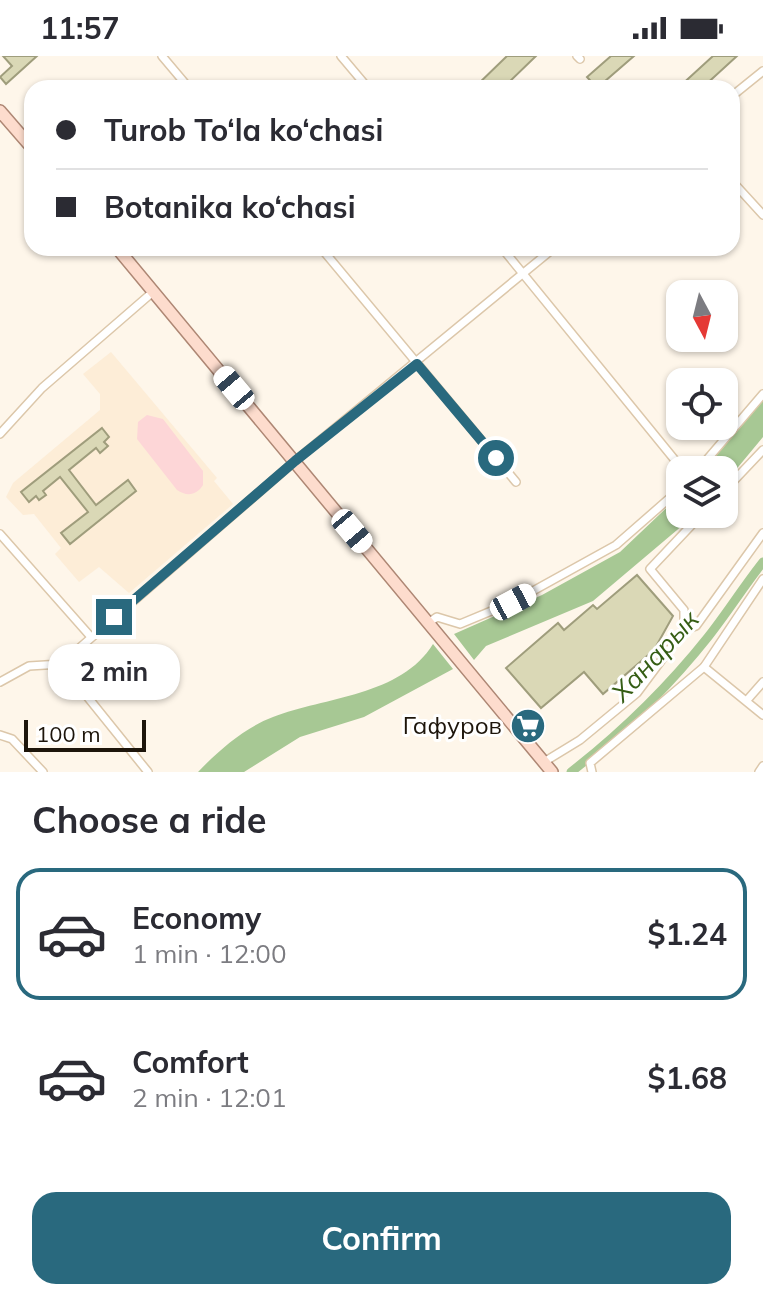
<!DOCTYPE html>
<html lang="en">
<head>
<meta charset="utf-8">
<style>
  body { margin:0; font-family:Mulish,sans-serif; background:#f7f7f7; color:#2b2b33; height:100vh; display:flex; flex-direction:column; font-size:30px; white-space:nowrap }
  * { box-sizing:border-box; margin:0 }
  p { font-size:26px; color:#7c7c81 }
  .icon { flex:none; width:44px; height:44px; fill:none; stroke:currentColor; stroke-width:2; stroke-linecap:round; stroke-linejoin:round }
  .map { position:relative; height:716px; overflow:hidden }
  .drawer { display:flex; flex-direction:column; background:#fff; flex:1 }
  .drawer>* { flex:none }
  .hud { position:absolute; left:24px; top:24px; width:716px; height:176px; border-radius:24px; box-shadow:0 2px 6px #0004; display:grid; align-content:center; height:176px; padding:0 32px; background:#fff }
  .needle { width:52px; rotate:173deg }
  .fabs { position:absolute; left:666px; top:224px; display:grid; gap:16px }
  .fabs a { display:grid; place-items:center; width:72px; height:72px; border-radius:16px; background:#fff; box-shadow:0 2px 6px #0004; font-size:40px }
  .scale { position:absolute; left:24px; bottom:20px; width:122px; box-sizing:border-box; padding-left:8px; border:4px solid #1d150b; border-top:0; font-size:22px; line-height:28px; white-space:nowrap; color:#1d150b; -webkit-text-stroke:6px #fff; paint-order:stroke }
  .end { position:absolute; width:36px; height:36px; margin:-18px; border:10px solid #29697e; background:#fff; box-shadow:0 0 0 4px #fff }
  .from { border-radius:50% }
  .bubble { position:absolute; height:56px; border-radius:24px; background:#fff; box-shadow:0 2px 6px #0004; font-size:26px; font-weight:700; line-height:56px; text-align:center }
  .car { position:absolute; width:24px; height:48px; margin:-24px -12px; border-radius:10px; box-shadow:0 0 6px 2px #0007; background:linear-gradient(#fff 24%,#345 0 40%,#fff 0 76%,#345 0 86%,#fff 0) }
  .hud b { display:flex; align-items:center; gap:28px; height:76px; font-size:30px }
  .hud b+b { border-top:2px solid #e1e1e2 }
  .hud i { width:20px; height:20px; background:#2b2b33 }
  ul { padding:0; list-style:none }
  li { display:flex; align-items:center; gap:24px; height:132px; margin:0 16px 12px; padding:0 16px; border:4px solid transparent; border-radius:24px }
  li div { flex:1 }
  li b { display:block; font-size:30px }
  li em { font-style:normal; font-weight:700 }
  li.current { border-color:#29697e }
  li>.icon { width:72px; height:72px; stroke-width:1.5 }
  h2 { padding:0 32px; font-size:36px; line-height:96px }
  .cta { display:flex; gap:16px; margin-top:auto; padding:16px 32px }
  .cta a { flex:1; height:92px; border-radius:24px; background:#29697e; color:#fff; font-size:32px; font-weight:700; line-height:92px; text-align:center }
  .status { display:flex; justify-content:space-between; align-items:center; height:56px; padding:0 40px; background:#fff; direction:ltr }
  .status svg { height:22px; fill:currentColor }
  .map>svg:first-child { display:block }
</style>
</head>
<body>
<div class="status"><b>11:57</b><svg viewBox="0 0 49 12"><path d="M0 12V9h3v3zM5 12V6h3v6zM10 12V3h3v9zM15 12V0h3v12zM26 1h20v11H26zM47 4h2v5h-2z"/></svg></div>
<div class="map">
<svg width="763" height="716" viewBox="0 0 763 716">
  <rect width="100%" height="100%" fill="#fef6ea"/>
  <!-- built -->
  <path fill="#fdedd7" d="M111 296 217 422 214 425 233 448 129 537 99 511 79 526 55 498 61 492 34 458 23 459 6 441 13 427 100 354V338L83 318Z"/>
  <!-- green -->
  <path fill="#fdd6d7" d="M147 359 163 363 203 415V429C197 439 187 441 177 434L137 383 138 366Z"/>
  <!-- water -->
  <g fill="#a7c894">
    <path d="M763 344V381L724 428V414H704Z"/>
    <path d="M680 439V458H696L593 545 486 590 474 604 454 578 542 539 620 496Z"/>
    <path d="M433 588 453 613 364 661 300 681 244 716H198C219 694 244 672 273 661 325 641 401 640 433 588Z"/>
  </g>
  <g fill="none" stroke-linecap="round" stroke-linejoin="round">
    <!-- canal -->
    <path stroke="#a7c894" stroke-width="9" d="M571 716C621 677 669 630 708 581 727 557 744 530 763 506"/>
  </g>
  <!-- building -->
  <g fill="#dad8b6" stroke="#9f9d7c" stroke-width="2">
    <path d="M3 0H37L6 28 0 21 12 10Z"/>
    <path d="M507 0H536L503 32H474Z"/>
    <path d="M611 0H634L597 32 587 21Z"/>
    <path d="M713 0H737L702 32H678Z"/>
    <path d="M102 372 109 381 104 386 108 390 100 397 96 392 69 414 96 449 128 424 136 435 70 488 61 477 88 456 60 421 43 435 46 439 39 444 36 440 29 446 21 436Z"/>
    <path d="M637 519 673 560 654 594 603 638 584 616 541 652 506 612 558 567 564 574 593 549 597 553Z"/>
  </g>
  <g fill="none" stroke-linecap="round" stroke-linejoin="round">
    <!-- street casing -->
    <g stroke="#dcc7aa" stroke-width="10">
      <g id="street">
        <path d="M162 0 189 32"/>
        <path d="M341 0 368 32"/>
        <path d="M577 0 580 3"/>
        <path d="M732 40 763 15"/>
        <path d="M732 125 763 159"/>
        <path d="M321 192 516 426"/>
        <path d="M502 192 683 414"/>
        <path d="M0 378 42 332 154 235"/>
        <path d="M698 414 763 338"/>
        <path d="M724 435 763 394"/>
        <path d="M0 478 91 581"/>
        <path d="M428 567 437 561 460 568 513 546 616 489 680 433"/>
        <path d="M684 574 696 570 763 477"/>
        <path d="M61 608 295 405 554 192"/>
        <path d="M61 608 148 716"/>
        <path d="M704 611 763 659"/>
        <path d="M0 626 29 610 61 608"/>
        <path d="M748 643 763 626"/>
        <path d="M0 679 12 683 43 716"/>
        <path d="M544 706 580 684 637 637 684 574V554L650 513 702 458"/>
        <path d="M592 716 590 707 704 611 763 523"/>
        <path d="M759 716 763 710"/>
      </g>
    </g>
    <!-- primary casing -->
    <g stroke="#ae8774" stroke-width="14">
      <g id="primary">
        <path d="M0 55 32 92"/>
        <path d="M117 192 552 716"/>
      </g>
    </g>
    <!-- street -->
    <use href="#street" stroke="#fff" stroke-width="7"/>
    <!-- primary -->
    <use href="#primary" stroke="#fddccd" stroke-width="11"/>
  </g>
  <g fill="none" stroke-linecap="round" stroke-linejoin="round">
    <!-- route -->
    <path stroke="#29697e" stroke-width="10" d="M114 561 295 405 417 308 496 402"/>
  </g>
  <!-- icons -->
  <defs>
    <g id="supermarket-disc" transform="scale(1.8)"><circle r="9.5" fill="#29697e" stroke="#fff"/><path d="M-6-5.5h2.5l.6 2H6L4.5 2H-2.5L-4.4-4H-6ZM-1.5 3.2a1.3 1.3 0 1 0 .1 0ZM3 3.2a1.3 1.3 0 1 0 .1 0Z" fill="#fff"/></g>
  </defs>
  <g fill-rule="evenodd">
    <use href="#supermarket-disc" x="528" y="670"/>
  </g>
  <g text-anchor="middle" stroke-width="6" stroke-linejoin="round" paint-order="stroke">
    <!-- poi labels -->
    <g font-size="24" fill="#1d150b" stroke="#fff" text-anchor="end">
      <text x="502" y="678">Гафуров</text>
    </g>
    <!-- water labels -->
    <g font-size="26" font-style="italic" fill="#355d14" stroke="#fff">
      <text transform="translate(655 600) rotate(-47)" y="9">Ханарык</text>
    </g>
  </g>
</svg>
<div class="fabs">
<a><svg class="needle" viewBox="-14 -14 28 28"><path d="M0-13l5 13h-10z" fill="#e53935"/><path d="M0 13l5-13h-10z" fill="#7c7c81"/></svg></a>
<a><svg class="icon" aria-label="locate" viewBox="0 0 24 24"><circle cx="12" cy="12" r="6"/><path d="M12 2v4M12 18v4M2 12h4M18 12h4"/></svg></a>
<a><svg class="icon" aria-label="layers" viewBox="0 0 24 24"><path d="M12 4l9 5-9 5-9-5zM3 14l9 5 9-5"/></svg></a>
</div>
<div class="scale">100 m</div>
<i class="end from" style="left:496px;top:402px"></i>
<i class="end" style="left:114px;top:561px"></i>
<div class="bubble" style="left:48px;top:588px;width:132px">2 min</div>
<i class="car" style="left:234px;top:332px;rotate:320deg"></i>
<i class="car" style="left:352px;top:475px;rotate:140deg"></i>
<i class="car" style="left:513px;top:546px;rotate:62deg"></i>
<div class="hud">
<b><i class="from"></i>Turob To‘la ko‘chasi</b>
<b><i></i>Botanika ko‘chasi</b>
</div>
</div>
<section class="drawer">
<h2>Choose a ride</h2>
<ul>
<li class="current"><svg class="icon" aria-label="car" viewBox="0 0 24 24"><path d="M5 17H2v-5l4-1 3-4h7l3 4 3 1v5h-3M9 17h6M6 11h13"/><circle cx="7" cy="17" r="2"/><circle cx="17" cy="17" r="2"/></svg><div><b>Economy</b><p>1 min · 12:00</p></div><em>$1.24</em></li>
<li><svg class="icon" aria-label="car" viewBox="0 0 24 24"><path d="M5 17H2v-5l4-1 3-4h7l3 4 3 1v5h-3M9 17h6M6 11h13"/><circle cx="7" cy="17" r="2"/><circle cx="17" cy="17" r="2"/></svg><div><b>Comfort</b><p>2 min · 12:01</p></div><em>$1.68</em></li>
</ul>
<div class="cta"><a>Confirm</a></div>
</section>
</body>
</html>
